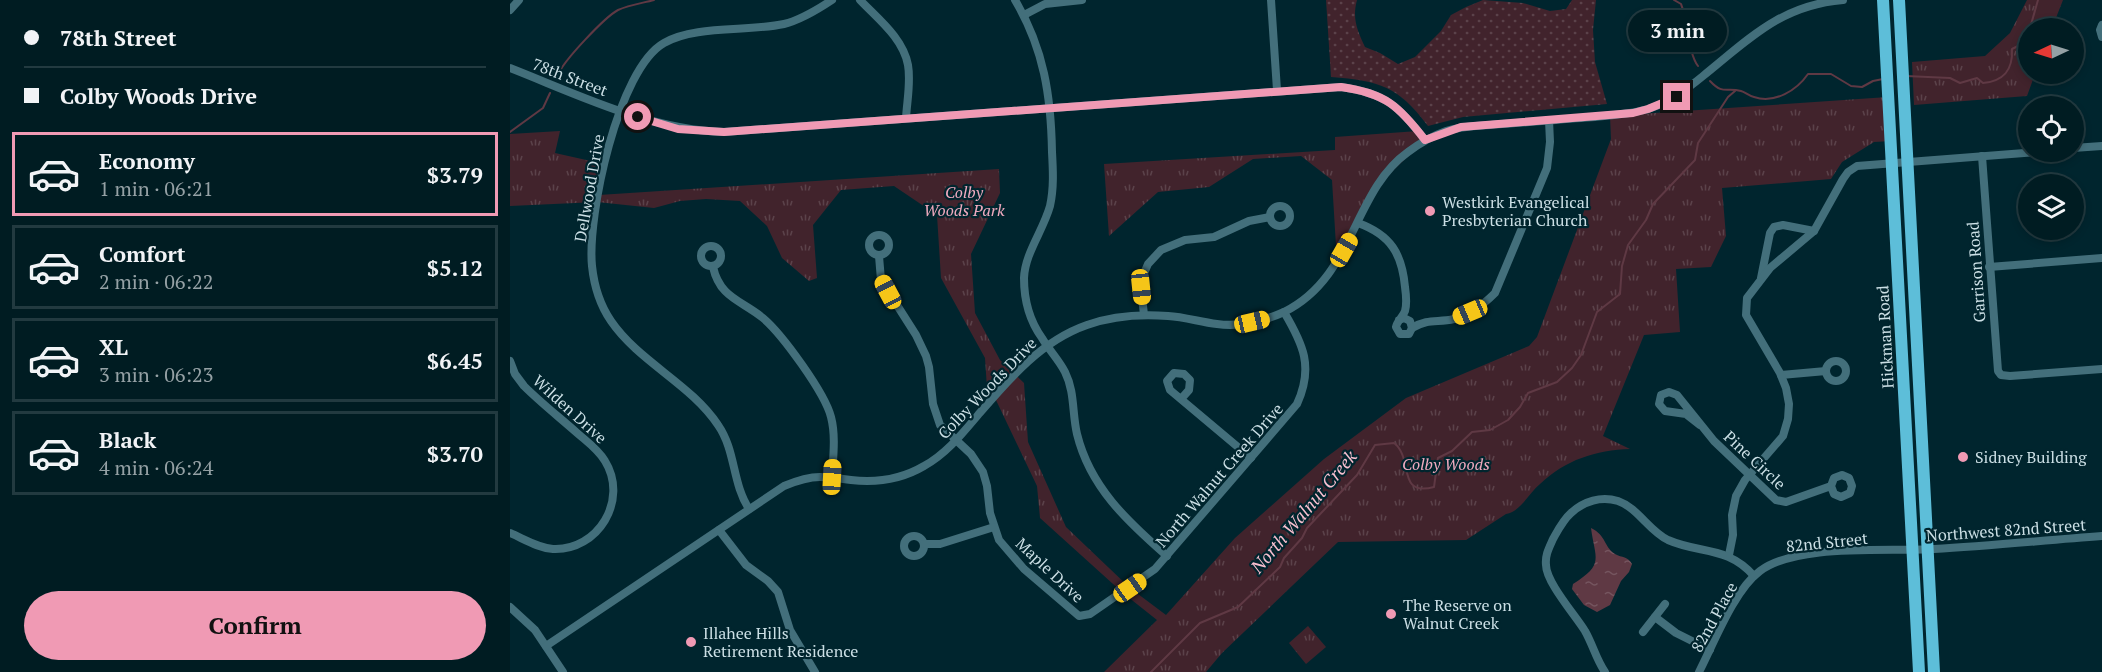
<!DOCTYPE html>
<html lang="en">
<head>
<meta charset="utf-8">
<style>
  body { margin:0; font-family:"PT Serif",serif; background:#0e292f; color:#f1f3f6; height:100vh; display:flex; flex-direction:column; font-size:22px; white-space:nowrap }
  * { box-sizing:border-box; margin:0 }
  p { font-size:20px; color:#95a1a5 }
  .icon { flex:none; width:33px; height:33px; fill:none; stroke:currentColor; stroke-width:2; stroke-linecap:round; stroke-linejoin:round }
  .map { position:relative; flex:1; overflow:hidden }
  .details { display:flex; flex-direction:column; background:#001c22; width:510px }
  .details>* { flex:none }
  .guide { display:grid; align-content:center; height:132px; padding:0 24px; background:#001c22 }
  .needle { width:39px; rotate:266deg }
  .controls { position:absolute; left:1508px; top:18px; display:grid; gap:12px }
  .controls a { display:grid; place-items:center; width:66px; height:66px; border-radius:50%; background:#001c22; box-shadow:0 3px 9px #0003,0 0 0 2px #223a40; font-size:30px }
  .end { position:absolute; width:27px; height:27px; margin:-14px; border:8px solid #f09ab4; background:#111; box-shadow:0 0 0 3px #111 }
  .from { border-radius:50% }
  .bubble { position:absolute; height:42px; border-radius:21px; background:#001c22; box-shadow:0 3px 9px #0003,0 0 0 2px #223a40; font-size:20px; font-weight:700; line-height:42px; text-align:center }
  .car { position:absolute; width:18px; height:36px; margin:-18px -9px; border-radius:8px; box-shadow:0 0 4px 2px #0007; background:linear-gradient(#f5c518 24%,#345 0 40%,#f5c518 0 76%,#345 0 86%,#f5c518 0) }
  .guide b { display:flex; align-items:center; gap:21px; height:57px; font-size:22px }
  .guide b+b { border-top:2px solid #223a40 }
  .guide i { width:15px; height:15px; background:#f1f3f6 }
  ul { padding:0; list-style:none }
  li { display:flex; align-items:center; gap:18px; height:84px; margin:0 12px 9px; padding:0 12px; border:3px solid #223a40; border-radius:0px }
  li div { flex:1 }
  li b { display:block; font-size:22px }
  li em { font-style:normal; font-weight:700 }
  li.selected { border-color:#f09ab4 }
  li>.icon { width:54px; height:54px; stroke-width:1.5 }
  .primary-button { display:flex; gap:12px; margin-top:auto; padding:12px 24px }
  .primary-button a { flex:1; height:69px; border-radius:36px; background:#f09ab4; color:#111; font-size:24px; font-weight:700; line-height:69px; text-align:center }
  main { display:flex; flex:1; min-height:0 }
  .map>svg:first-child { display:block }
</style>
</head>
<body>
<main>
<section class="details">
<div class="guide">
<b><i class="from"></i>78th Street</b>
<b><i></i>Colby Woods Drive</b>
</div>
<ul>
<li class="selected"><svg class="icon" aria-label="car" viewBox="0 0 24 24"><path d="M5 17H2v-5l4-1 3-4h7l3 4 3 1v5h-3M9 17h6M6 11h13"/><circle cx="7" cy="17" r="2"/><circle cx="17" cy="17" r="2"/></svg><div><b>Economy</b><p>1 min · 06:21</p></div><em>$3.79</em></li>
<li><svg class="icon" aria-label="car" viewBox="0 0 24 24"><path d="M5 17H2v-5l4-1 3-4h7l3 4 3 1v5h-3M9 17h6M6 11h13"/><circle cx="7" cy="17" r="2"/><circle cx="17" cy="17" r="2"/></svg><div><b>Comfort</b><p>2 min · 06:22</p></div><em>$5.12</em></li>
<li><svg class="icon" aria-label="car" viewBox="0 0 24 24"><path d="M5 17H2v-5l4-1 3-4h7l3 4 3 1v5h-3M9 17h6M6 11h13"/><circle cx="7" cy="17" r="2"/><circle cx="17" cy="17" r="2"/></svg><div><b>XL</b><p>3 min · 06:23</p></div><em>$6.45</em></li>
<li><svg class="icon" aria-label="car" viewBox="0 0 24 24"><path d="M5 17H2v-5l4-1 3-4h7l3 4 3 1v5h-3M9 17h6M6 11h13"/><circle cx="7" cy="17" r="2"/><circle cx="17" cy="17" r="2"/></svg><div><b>Black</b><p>4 min · 06:24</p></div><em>$3.70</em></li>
</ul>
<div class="primary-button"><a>Confirm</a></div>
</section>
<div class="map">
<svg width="1592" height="672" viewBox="0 0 1592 672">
  <defs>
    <pattern id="grass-dots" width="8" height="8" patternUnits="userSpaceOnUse" patternTransform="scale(1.5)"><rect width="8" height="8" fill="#41232c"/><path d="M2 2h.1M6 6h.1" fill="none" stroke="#5b424a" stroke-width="1.8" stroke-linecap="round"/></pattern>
    <pattern id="park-tufts" width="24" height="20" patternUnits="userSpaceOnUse" patternTransform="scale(1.5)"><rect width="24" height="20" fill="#41232c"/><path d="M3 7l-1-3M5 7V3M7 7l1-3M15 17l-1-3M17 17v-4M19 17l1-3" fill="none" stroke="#5b424a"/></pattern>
    <pattern id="water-ripples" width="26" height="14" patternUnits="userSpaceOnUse" patternTransform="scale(1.5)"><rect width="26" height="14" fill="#5f3944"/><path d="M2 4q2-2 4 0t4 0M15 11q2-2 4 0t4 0" fill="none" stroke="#75555f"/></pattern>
  </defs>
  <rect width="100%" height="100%" fill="#00252e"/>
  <!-- grass -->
  <path fill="url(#grass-dots)" d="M816 0H847C842 18 847 30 855 47L870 53 888 64 905 57 931 31 941 15 956 7 973 0 1013 3 1040 11 1056 9 1062 0H1086L1083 30 1085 62 1097 104 953 117 918 126C888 86 870 81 821 77Z"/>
  <!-- park -->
  <g fill="url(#park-tufts)">
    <path d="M1517 0H1553L1542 28H1518V74H1525L1517 96 1404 105 1402 62 1475 56 1500 33Z"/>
    <path d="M1378 97 1381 141 1364 142 1332 162 1321 179 1212 188 1216 236 1201 267 1166 269 1170 332 1134 335 1093 436 1120 449C1086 450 1055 460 1030 484 1019 493 1010 512 996 514L956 540 828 542 712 653 696 672H594L647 620 613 593 530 518 527 486 485 398 478 403 475 358 431 278 427 215 384 186 331 190 303 225 307 278 299 281 272 258 257 226 230 201 196 199 170 201 144 208 87 202 0 206V134L50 131 45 153 94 164 89 195 489 169 490 193 461 254 465 313 490 360 514 383 518 442 556 527 620 588 656 615 725 538 814 459 896 398 1019 346 1027 337 1101 139 1100 116Z"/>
    <path d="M908 131 915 140 870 183 827 262 822 180 791 156 743 159 699 187 648 192 599 236 594 164 825 150V137Z"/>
    <path d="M798 626 816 647 796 664 779 643Z"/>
  </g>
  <!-- water -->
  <path fill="url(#water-ripples)" d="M1081 528C1097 536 1093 546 1105 554 1112 558 1118 556 1122 564L1119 572 1111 581 1100 605 1087 612 1074 605 1062 589 1063 584C1095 564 1085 559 1081 528Z"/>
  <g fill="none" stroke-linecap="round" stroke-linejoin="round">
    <!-- stream -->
    <g stroke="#5f3944" stroke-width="2">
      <path d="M1164 0 1171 4C1178 21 1178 53 1188 66"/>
      <path d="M1520 28 1528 0"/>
      <path d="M48 75C53 61 95 17 108 10 119 5 133 3 144 0"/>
      <path d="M1396 76 1440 78 1450 83 1467 78 1473 83C1494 81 1503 70 1502 49L1516 42 1518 36"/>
      <path d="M1200 81C1213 95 1216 87 1231 91 1235 92 1239 96 1244 97 1265 104 1287 90 1298 74H1321L1341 86 1352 87 1363 81 1373 79"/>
      <path d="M0 132 33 108 40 93"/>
      <path d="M641 672 690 623 728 607 770 567 774 558 792 538 797 528 847 475 865 445 884 443C904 458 886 497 924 487L928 458 942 451 962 432 980 430 998 420 1010 407 1018 393 1047 382 1062 368 1071 355 1087 312 1110 294 1112 266 1118 245 1136 220 1143 204 1185 160 1188 143 1218 97 1225 91"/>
    </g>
    <!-- minor -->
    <g stroke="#436f7b" stroke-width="8">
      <path d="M350 0C368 19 393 38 398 65 401 82 397 101 396 118"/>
      <path d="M505 0C534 49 541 96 542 152 543 170 544 188 540 206 533 231 515 253 514 278 514 300 519 320 532 338 539 350 549 360 555 372 565 392 562 413 567 434 580 487 617 521 657 556"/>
      <path d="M761 0 767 90"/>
      <path d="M0 10 9 0"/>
      <path d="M514 15 535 4 572 0"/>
      <path d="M1592 25 1590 30 1592 37"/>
      <path d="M0 68C69 95 139 130 214 132L831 87C875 93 889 106 915 140"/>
      <path d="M1563 148 1592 146"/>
      <path d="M1472 156 1488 371 1491 375 1500 376 1592 369"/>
      <circle cx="770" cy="216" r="10"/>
      <path d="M848 223C881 235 892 254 895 287 896 294 897 304 895 311 893 317 887 321 886 327L890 334H899L902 328 900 321 894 318 889 320"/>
      <circle cx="369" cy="245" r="10"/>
      <circle cx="201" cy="256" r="10"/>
      <path d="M369 256 371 280 406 335 416 356 419 367 423 404 430 425 461 454 473 472 477 486 480 513 489 540 514 569 569 616 580 614 645 569 787 404C804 367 793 344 774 312"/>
      <path d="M203 267C210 298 231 300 253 318 272 334 315 393 321 417 326 436 323 458 322 477"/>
      <path d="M1479 267 1592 258"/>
      <path d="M1251 278 1260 233 1264 227 1273 225 1304 231"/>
      <path d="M634 315 631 287 632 278 638 264 651 250 675 240 704 237 739 221 760 217"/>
      <path d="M902 328C919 318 927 323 944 319 960 315 974 304 985 293L1037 168 1040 142 1039 120"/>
      <circle cx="1326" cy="371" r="10"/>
      <path d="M0 361 5 374 14 386C30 402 49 417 66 432 76 441 88 449 95 461 119 500 88 551 43 549 28 548 14 539 0 533"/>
      <path d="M1271 375 1316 371"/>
      <path d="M671 399 679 390 680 380 674 374 664 373 657 381 660 390 741 458"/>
      <path d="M1190 425 1176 414 1155 411 1149 404 1151 395 1159 392 1167 395 1204 441 1266 500 1276 502 1321 486 1324 478 1332 475 1339 478 1342 486 1340 493 1331 497 1324 494 1321 486"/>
      <path d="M239 509C222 483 226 451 208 425 181 384 129 362 101 321 90 305 84 285 82 266 77 216 108 69 154 43 185 25 237 32 274 24 291 20 307 10 322 0"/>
      <path d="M209 530 236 565 258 581 268 592 280 630 305 672"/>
      <circle cx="404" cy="546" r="10"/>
      <path d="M414 544H430L484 527"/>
      <path d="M1219 555 1223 535 1222 515 1226 496 1235 480 1273 436 1278 419 1279 404 1276 388 1270 373 1236 315 1237 298 1260 268 1304 231 1333 179 1338 172 1347 166 1526 152"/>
      <path d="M0 607 25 630 53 672"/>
      <path d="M1145 617 1166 633 1200 650"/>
      <path d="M1133 632 1155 604"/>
      <path d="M36 646 274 486C286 481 298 477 310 477 321 477 331 479 341 480 367 483 392 479 414 466 436 454 452 434 468 415 499 379 531 341 577 325 602 316 632 314 658 316 675 317 690 322 707 324 729 327 754 321 774 312 845 277 842 192 898 152 910 143 922 136 936 131 954 125 973 126 992 124 1023 122 1054 119 1085 117 1104 115 1123 114 1141 108 1162 101 1177 89 1193 76 1239 39 1271 5 1333 0"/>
      <path d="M1095 672C1086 659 1083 645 1075 631 1065 615 1036 582 1036 565 1035 555 1039 548 1043 539 1048 530 1053 520 1061 513 1074 501 1091 496 1108 501 1128 508 1139 531 1158 540 1190 554 1218 546 1244 576"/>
      <path d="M1189 672C1204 643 1224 590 1250 571 1288 543 1376 552 1424 549 1480 546 1536 540 1592 536"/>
    </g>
    <!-- primary -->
    <g stroke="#5dbed9" stroke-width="12">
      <path d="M1373 0 1409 672"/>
      <path d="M1389 0 1424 672"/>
    </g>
  </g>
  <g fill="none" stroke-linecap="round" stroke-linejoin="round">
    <!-- route -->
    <path stroke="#f09ab4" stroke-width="8" d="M128 117 168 129 214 132 831 87C875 93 889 106 915 140L951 127 1123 113 1138 109 1167 97"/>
  </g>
  <!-- markers -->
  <g fill="#f09ab4" stroke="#00252e" stroke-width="2">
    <circle cx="920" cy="211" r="6"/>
    <circle cx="1453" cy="457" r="6"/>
    <circle cx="881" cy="614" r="6"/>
    <circle cx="181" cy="642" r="6"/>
  </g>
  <g text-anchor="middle" stroke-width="4.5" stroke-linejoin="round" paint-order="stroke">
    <!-- street labels -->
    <g font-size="16" fill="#cbdfe5" stroke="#00252e">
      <text transform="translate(60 77) rotate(21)" y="6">78th Street</text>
      <text transform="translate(79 188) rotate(-80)" y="6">Dellwood Drive</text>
      <text transform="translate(1466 272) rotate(-94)" y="6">Garrison Road</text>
      <text transform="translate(1375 337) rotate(-93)" y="6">Hickman Road</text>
      <text transform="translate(477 388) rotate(-46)" y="6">Colby Woods Drive</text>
      <text transform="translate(60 409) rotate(42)" y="6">Wilden Drive</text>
      <text transform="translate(1245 460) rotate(43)" y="6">Pine Circle</text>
      <text transform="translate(709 475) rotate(-49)" y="6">North Walnut Creek Drive</text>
      <text transform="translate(1496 530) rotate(-4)" y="6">Northwest 82nd Street</text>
      <text transform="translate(1317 542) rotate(-6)" y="6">82nd Street</text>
      <text transform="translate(540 570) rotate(43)" y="6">Maple Drive</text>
      <text transform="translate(1204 617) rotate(-61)" y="6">82nd Place</text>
    </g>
    <!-- park labels -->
    <g font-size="16" font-style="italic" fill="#f0aabf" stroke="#00252e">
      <text x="454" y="198">Colby<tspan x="454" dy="18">Woods Park</tspan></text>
      <text x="936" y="470">Colby Woods</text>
    </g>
    <!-- poi labels -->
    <g font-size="16" fill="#cbdfe5" stroke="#00252e" text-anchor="start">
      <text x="932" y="208">Westkirk Evangelical<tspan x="932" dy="18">Presbyterian Church</tspan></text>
      <text x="1465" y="463">Sidney Building</text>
      <text x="893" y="611">The Reserve on<tspan x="893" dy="18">Walnut Creek</tspan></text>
      <text x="193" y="639">Illahee Hills<tspan x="193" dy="18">Retirement Residence</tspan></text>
    </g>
    <!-- water labels -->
    <g font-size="18" font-style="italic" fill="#f8bfcf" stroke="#00252e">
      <text transform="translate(794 512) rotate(-50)" y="6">North Walnut Creek</text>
    </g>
  </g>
</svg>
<div class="controls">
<a><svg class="needle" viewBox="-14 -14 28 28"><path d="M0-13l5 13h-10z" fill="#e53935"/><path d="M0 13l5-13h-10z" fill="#95a1a5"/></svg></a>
<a><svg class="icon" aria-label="locate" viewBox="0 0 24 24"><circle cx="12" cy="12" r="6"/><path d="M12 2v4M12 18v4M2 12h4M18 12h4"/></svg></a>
<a><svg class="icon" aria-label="layers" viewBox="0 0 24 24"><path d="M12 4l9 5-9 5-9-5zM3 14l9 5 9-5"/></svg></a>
</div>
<i class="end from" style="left:128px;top:117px"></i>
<i class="end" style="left:1167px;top:97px"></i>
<div class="bubble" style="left:1118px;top:10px;width:99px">3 min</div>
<i class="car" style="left:834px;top:250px;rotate:30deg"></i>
<i class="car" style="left:631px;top:287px;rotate:174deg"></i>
<i class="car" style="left:378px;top:292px;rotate:332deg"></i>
<i class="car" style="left:960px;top:312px;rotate:247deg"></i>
<i class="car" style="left:742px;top:322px;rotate:77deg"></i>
<i class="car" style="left:322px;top:477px;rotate:3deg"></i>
<i class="car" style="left:620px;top:588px;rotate:55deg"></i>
</div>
</main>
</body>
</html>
